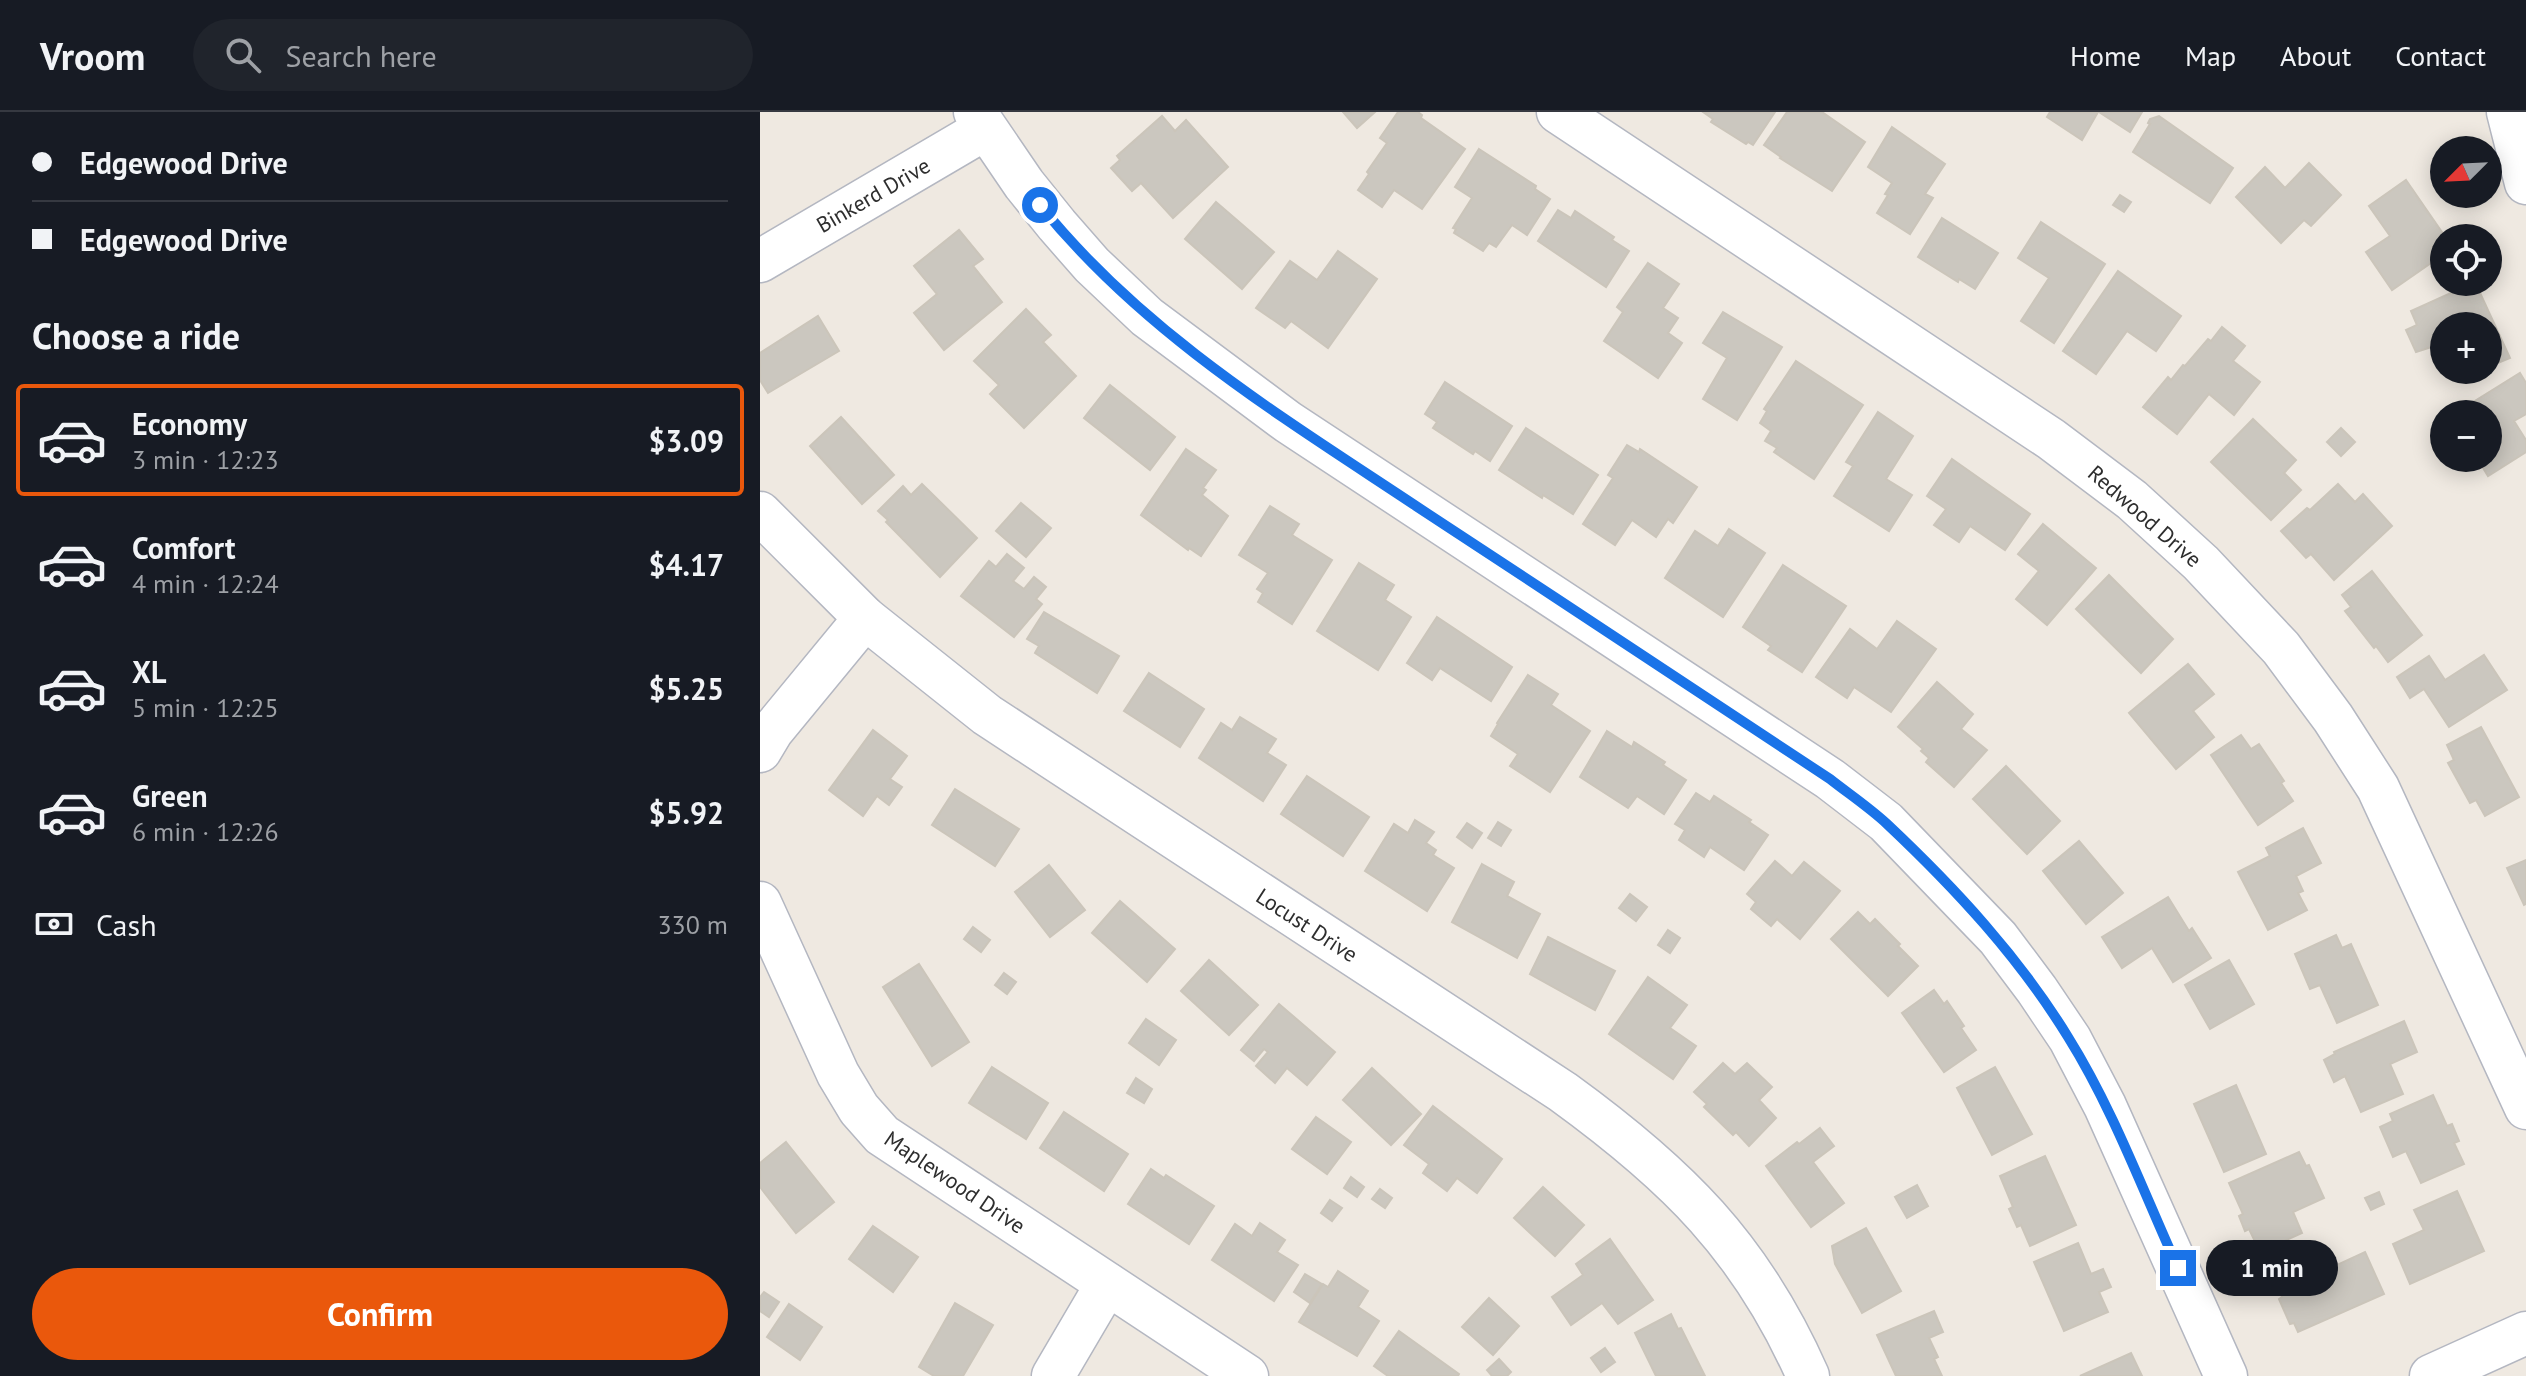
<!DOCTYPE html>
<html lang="en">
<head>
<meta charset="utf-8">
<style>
  body { margin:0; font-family:"PT Sans",sans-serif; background:#20242c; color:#f1f3f6; height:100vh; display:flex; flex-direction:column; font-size:30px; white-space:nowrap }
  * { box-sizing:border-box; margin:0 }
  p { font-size:26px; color:#9ea1a6 }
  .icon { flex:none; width:44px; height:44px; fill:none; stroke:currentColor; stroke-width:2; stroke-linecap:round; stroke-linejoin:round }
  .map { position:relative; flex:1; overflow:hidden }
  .drawer { display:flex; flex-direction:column; background:#171b24; width:760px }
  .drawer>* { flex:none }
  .top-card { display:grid; align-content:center; height:176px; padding:0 32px; background:#171b24 }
  .needle { width:52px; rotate:246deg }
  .buttons { position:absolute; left:1670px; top:24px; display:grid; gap:16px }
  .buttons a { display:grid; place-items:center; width:72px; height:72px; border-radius:50%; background:#171b24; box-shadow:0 4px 20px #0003; font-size:40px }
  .end { position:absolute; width:36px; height:36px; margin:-18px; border:10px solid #1a73e8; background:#fff; box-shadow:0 0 0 4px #fff }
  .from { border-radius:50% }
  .bubble { position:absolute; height:56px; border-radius:28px; background:#171b24; box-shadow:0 4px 20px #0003; font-size:26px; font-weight:700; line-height:56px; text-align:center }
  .top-card b { display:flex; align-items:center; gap:28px; height:76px; font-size:30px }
  .top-card b+b { border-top:2px solid #363941 }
  .top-card i { width:20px; height:20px; background:#f1f3f6 }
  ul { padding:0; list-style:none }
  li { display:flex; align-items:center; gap:24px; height:112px; margin:0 16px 12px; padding:0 16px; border:4px solid transparent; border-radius:8px }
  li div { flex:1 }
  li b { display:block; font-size:30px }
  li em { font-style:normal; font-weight:700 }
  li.selected { border-color:#ea580c }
  li>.icon { width:72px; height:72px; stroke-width:1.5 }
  h2 { padding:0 32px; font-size:36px; line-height:96px }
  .pay { display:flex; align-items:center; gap:20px; height:88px; padding:0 32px; font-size:30px }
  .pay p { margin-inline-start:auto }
  .button { display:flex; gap:16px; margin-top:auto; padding:16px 32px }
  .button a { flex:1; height:92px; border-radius:48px; background:#ea580c; color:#fff; font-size:32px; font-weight:700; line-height:92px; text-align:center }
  header { display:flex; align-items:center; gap:48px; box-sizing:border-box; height:112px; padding:0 40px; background:#171b24; border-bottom:2px solid #363941 }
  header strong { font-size:38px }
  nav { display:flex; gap:44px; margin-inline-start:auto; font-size:28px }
  .search { width:560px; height:72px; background:#20242c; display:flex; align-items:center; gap:20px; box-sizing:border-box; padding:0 28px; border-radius:44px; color:#9ea1a6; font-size:30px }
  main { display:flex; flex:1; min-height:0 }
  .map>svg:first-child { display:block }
</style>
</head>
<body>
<header>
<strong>Vroom</strong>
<div class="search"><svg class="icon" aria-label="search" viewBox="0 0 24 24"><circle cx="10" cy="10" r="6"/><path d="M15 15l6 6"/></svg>Search here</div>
<nav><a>Home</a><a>Map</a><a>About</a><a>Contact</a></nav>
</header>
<main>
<section class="drawer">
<div class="top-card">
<b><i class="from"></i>Edgewood Drive</b>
<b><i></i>Edgewood Drive</b>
</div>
<h2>Choose a ride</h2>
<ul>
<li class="selected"><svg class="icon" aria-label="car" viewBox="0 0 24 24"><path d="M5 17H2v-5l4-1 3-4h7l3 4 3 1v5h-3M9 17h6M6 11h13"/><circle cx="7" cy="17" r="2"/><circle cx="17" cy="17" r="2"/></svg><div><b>Economy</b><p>3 min · 12:23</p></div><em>$3.09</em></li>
<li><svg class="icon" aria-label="car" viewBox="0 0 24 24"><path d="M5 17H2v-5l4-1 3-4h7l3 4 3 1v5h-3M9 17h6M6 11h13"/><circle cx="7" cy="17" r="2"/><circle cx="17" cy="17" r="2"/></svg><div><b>Comfort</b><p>4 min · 12:24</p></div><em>$4.17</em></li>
<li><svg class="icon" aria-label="car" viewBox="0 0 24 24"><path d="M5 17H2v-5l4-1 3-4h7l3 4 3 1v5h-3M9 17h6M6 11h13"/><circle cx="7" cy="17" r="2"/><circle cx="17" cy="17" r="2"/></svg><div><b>XL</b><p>5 min · 12:25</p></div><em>$5.25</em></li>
<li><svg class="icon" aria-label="car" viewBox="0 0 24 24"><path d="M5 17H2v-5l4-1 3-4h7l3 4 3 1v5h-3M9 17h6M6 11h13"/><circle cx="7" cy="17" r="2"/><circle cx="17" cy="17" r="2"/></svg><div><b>Green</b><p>6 min · 12:26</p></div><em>$5.92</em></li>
</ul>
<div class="pay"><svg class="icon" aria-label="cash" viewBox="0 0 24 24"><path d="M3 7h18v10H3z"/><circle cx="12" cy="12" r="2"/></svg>Cash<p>330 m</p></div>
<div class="button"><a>Confirm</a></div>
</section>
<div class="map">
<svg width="1766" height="1264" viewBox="0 0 1766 1264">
  <rect width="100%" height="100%" fill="#efe9e1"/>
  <!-- building -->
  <g fill="#cbc7bf" stroke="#cbc5ba" stroke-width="2">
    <path d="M583 0H615L597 16Z"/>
    <path d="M638 0H658L662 3 661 6 705 37 662 97 634 78 622 95 598 78 609 62 607 60 627 31 620 26Z"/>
    <path d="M943 0H1015L993 33 988 30 986 32 951 10 953 7Z"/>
    <path d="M1027 0H1062L1105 30 1072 79 1020 46 1021 45 1004 33Z"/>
    <path d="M1290 0H1338L1322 28 1287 5Z"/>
    <path d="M1339 0H1382L1370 20Z"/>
    <path d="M402 4 415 19 426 8 468 55 413 106 381 71 372 79 351 56 360 48 357 44Z"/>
    <path d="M1399 4 1473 56 1450 91 1373 40 1390 12 1388 11 1390 7Z"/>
    <path d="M1132 15 1185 52 1165 82 1173 86 1150 122 1117 101 1128 83 1125 82 1132 71 1108 55Z"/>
    <path d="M719 37 776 74 775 77 790 87 767 123 752 113 736 135 729 131 723 139 694 121 696 117 693 116 712 86 695 75Z"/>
    <path d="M1549 51 1581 83 1551 114 1544 108 1521 131 1476 85 1505 55 1525 76Z"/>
    <path d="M1646 68 1686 126H1684V142L1632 178 1606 140 1630 124 1609 94Z"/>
    <path d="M1360 83 1371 90 1364 100 1353 93Z"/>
    <path d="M456 90 514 140 482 177 425 127Z"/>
    <path d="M798 98 811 106 815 99 854 125 852 128 869 139 846 175 778 129Z"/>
    <path d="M1182 106 1238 141 1215 177 1199 167 1198 170 1158 145Z"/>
    <path d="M1281 110 1345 152 1294 231 1261 209 1289 166 1258 146Z"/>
    <path d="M199 118 223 147 213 154 242 190 184 238 154 201 177 182 154 154Z"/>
    <path d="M578 139 617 167 568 236 531 209 525 216 496 196 530 149 557 168Z"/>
    <path d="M888 151 919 172 903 196 918 206 908 221 922 231 898 266 844 229 863 200 857 195Z"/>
    <path d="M1358 159 1421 204 1396 239 1367 219 1336 262 1303 239Z"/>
    <path d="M1715 170 1750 246 1728 255V214H1684V231L1656 240 1646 218 1657 213 1651 199Z"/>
    <path d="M266 197 291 223 283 230 316 264 264 316 230 282 239 273 214 249Z"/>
    <path d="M963 200 1022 235 977 308 943 287 967 246 943 231Z"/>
    <path d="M58 204 79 239 8 281 0 268V241Z"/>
    <path d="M1462 215 1485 234 1473 249 1500 270 1474 303 1449 282 1417 322 1383 295 1408 265 1411 268 1423 253 1425 254 1448 227 1451 229Z"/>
    <path d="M1036 249 1103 293 1054 367 1014 340 1017 336 1005 329 1011 319 1000 311 1007 299 1004 297Z"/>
    <path d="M1760 261 1766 271V302L1754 309 1766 328V340L1728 364 1717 346H1728V302H1694Z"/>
    <path d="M685 270 752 314 730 349 715 339 713 342 673 316 677 310 665 302Z"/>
    <path d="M350 273 415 325 390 358 324 306Z"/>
    <path d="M1118 300 1153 324 1126 367 1152 383 1129 419 1074 384 1093 354 1086 350Z"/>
    <path d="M81 305 134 363 102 392 50 334Z"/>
    <path d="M1493 307 1536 348 1524 361 1541 378 1511 408 1451 350Z"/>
    <path d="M766 316 838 363 813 402 783 383 782 386 739 358Z"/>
    <path d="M1581 316 1595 330 1581 344 1567 330Z"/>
    <path d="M867 333 879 340 880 337 937 375 913 411 908 407 896 425 872 408 855 433 823 412 853 366 848 363Z"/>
    <path d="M426 337 456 358 443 376 446 378 442 383 468 404 441 444 429 436 428 438 381 403Z"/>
    <path d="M1192 347 1270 402 1245 438 1210 414 1199 430 1174 413 1186 397 1167 384Z"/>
    <path d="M162 372 217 426 180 465 126 410 128 408 118 399 143 374 151 383Z"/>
    <path d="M1578 372 1595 390 1603 382 1632 414 1574 468 1551 442 1546 446 1521 419 1547 396 1550 398Z"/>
    <path d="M261 391 291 416 266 445 236 419Z"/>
    <path d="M510 394 539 412 532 423 572 448 532 512 498 490 503 481 497 477 508 461 479 443Z"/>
    <path d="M1283 412 1336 456 1287 513 1256 487 1279 459 1258 442Z"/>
    <path d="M969 417 1005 441 963 505 905 466 935 419 958 434Z"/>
    <path d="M247 442 264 456 253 469 264 477 274 465 286 475 276 487 282 492 254 525 201 484 229 449 236 455Z"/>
    <path d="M599 451 634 473 625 488 651 505 618 558 557 519Z"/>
    <path d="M1023 453 1086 494 1042 560 1008 538 1011 534 983 515Z"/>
    <path d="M1612 459 1662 523 1628 550 1616 534 1614 536 1585 499 1591 495 1582 483Z"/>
    <path d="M1349 463 1413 527 1381 561 1316 497Z"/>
    <path d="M284 500 359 544 337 581 275 541 279 534 267 527Z"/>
    <path d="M677 505 752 555 731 589 680 556 672 568 647 551Z"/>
    <path d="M1137 509 1176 537 1131 600 1094 575 1087 586 1056 565 1090 517 1117 537Z"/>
    <path d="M1724 543 1747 578 1689 615 1664 577 1650 586 1637 565 1669 544 1685 568Z"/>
    <path d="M1428 552 1454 582 1433 599 1454 625 1416 657 1369 601Z"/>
    <path d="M389 561 444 597 420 635 364 599Z"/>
    <path d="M768 563 798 582 791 593 830 619 790 680 750 654 758 642 731 624 738 612 737 611Z"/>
    <path d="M1177 570 1213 602 1201 617 1227 638 1194 675 1166 650 1169 646 1161 639 1163 637 1138 615Z"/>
    <path d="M480 605 516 627 507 641 526 653 503 689 439 646 461 611 472 618Z"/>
    <path d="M1721 615 1759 685 1725 704 1716 688 1710 691 1688 651 1694 648 1687 633Z"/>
    <path d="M113 618 147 644 130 667 142 675 129 693 117 684 103 704 69 678Z"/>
    <path d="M847 619 872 635 874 630 905 650 903 653 926 668 904 702 877 684 868 696 820 665Z"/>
    <path d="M1481 623 1491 637 1499 632 1524 669 1521 671 1533 689 1498 713 1451 643Z"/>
    <path d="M1246 654 1300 709 1267 742 1213 687Z"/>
    <path d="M547 664 609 705 583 744 521 702Z"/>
    <path d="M195 677 259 717 235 754 172 713Z"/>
    <path d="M936 681 950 690 954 684 991 708 989 710 1008 723 984 758 950 735 944 745 919 728 925 718 915 712Z"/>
    <path d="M655 708 674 720 666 731 676 738 673 743 694 756 667 799 605 759 634 712 648 721Z"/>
    <path d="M738 710 751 718 741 734 728 726Z"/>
    <path d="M707 711 722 721 712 736 697 725Z"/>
    <path d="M1543 716 1561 751 1536 764 1543 779 1538 781 1547 798 1508 818 1478 760 1510 744 1506 736Z"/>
    <path d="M1319 729 1363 781 1326 812 1283 759Z"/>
    <path d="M1766 748V792L1764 793 1747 756Z"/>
    <path d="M1015 749 1032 764 1044 750 1080 779 1040 827 1017 807 1011 814 991 797 996 790 987 782Z"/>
    <path d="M722 752 754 770 747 784 780 802 757 846 692 810Z"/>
    <path d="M289 753 325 798 290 825 255 780Z"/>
    <path d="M870 782 887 795 876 809 859 796Z"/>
    <path d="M1408 785 1429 819 1432 816 1451 846 1413 870 1392 836 1362 856 1342 825Z"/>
    <path d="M360 789 415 837 387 870 332 821Z"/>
    <path d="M1098 800 1110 812 1115 807 1140 832 1138 834 1158 854 1128 884 1071 827Z"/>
    <path d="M213 815 230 828 221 840 204 827Z"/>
    <path d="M908 818 920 826 910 841 898 833Z"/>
    <path d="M1576 823 1582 836 1591 832 1618 893 1577 911 1560 873 1550 877 1535 842Z"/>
    <path d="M788 825 855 859 835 898 770 862Z"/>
    <path d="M449 848 498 893 469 923 421 879Z"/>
    <path d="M1469 848 1494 892 1450 917 1425 873Z"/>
    <path d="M159 852 209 930 172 954 123 875Z"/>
    <path d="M244 861 256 870 247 882 235 873Z"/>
    <path d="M888 865 927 893 910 916 936 934 913 967 849 922Z"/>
    <path d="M1174 878 1184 892 1187 889 1204 914 1201 916 1216 938 1184 960 1142 901Z"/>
    <path d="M519 892 575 940 547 973 527 956 515 971 496 954 508 940 504 937 494 949 481 938Z"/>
    <path d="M386 907 416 928 399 953 369 931Z"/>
    <path d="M1644 909 1657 940 1630 952 1643 982 1601 1000 1585 964 1574 970 1564 948 1575 942 1574 940Z"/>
    <path d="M963 951 975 962 987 951 1012 975 999 988 1016 1006 989 1034 976 1020 973 1023 944 995 947 992 934 980Z"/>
    <path d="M232 955 288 991 266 1027 209 991Z"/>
    <path d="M1235 955 1272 1022 1232 1043 1197 976Z"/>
    <path d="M612 956 661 1002 631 1033 583 988Z"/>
    <path d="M376 966 392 977 384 991 367 981Z"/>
    <path d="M1476 973 1506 1042 1464 1060 1434 992Z"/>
    <path d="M1673 983 1687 1014 1692 1012 1699 1029 1694 1031 1704 1052 1661 1071 1646 1039 1633 1045 1620 1015 1633 1009 1630 1002Z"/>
    <path d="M673 994 742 1047 717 1081 697 1066 687 1079 663 1061 669 1052 644 1033Z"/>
    <path d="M304 1000 368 1042 344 1079 280 1036Z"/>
    <path d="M556 1005 591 1030 567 1062 532 1037Z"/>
    <path d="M1060 1016 1074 1034 1053 1050 1084 1091 1051 1115 1006 1054 1037 1030 1039 1032Z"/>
    <path d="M26 1030 74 1090 36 1121 0 1075V1051Z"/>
    <path d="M1539 1040 1546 1054 1549 1053 1564 1086 1533 1100 1542 1121 1500 1140 1489 1117 1485 1119 1479 1104 1483 1102 1469 1071Z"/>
    <path d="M1285 1044 1316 1113 1270 1134 1261 1113 1257 1115 1249 1097 1253 1095 1240 1064Z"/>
    <path d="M391 1057 404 1066 406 1063 454 1094 429 1132 368 1092Z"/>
    <path d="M591 1065 604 1075 597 1085 584 1076Z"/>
    <path d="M1157 1073 1168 1094 1147 1106 1135 1085Z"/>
    <path d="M783 1075 824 1113 795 1144 754 1106Z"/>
    <path d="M620 1077 632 1086 625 1096 612 1087Z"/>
    <path d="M1697 1079 1724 1139 1650 1172 1633 1132 1664 1118 1654 1098Z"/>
    <path d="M1619 1080 1624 1092 1611 1098 1605 1086Z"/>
    <path d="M570 1088 582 1096 572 1109 561 1101Z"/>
    <path d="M500 1111 525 1128 517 1140 538 1153 514 1189 452 1148 475 1112 492 1124Z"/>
    <path d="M113 1114 158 1145 133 1180 89 1147Z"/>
    <path d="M1106 1116 1141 1179 1102 1201 1075 1152 1072 1134Z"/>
    <path d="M850 1127 893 1188 858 1212 842 1191 811 1213 792 1185 823 1163 816 1152Z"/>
    <path d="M1318 1131 1331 1162 1343 1157 1351 1175 1339 1180 1348 1200 1304 1219 1274 1150Z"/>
    <path d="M1605 1140 1624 1182 1538 1220 1534 1211 1530 1212 1519 1187 1522 1185 1519 1178 1532 1172 1528 1162 1570 1143 1575 1154Z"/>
    <path d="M578 1159 608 1179 598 1195 619 1209 597 1244 539 1210 563 1172 568 1175Z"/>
    <path d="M545 1162 562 1172 550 1191 534 1180Z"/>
    <path d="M4 1180 19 1190 9 1205 0 1199V1185Z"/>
    <path d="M729 1186 759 1214 733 1243 702 1215Z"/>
    <path d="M195 1191 233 1213 203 1264H174L159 1255Z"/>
    <path d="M29 1192 62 1215 40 1248 7 1225Z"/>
    <path d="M1174 1199 1183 1220 1169 1226 1178 1245 1174 1247 1182 1264H1136L1117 1223Z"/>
    <path d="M911 1202 918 1217 921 1216 945 1264H896L875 1221Z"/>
    <path d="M639 1219 699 1262 698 1264H628L614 1254Z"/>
    <path d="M845 1236 855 1250 841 1260 831 1246Z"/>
    <path d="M1371 1241 1382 1264H1320Z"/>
    <path d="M739 1247 751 1260 747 1264H732L727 1258Z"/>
  </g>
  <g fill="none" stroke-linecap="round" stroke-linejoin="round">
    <!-- minor casing -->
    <g stroke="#b4b7c1" stroke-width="45">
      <g id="minor">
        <path d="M215 0 264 72 297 113 332 153 387 205 528 310 1070 667 1126 710 1238 826 1277 878 1310 927 1345 994 1466 1264"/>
        <path d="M798 0 1291 327 1372 388 1441 451 1521 536 1573 606 1618 676 1766 996"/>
        <path d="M1748 0 1766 71"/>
        <path d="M0 149 225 17"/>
        <path d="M0 401 105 506 227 603 803 980C916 1062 991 1135 1048 1264"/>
        <path d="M0 639 12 619 105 506"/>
        <path d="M0 791 78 962 99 997 122 1023 487 1264"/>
        <path d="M293 1264 347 1172"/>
        <path d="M1671 1264 1766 1221"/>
      </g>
    </g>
    <!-- minor -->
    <use href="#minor" stroke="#fff" stroke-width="42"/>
  </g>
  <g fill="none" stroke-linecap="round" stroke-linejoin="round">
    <!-- route -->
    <path stroke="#1a73e8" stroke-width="10" d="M280 93C382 220 522 305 656 394 794 485 932 575 1070 667 1089 682 1110 696 1127 712 1195 776 1259 845 1308 925 1353 997 1383 1079 1418 1156"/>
  </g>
  <g text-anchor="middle" stroke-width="8" stroke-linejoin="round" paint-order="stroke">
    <!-- street labels -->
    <g font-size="22" fill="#2e2e2e" stroke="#fff">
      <text transform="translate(113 83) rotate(-30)" y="8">Binkerd Drive</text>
      <text transform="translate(1385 404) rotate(41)" y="8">Redwood Drive</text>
      <text transform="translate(547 813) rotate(33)" y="8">Locust Drive</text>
      <text transform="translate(195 1070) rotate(34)" y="8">Maplewood Drive</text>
    </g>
  </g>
</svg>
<div class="buttons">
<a><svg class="needle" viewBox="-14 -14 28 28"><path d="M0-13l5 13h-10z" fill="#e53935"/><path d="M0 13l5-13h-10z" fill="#9ea1a6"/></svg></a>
<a><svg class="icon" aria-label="locate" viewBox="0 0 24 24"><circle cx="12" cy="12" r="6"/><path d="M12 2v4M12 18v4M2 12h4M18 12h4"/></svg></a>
<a>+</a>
<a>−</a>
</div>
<i class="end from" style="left:280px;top:93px"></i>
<i class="end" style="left:1418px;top:1156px"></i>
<div class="bubble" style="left:1446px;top:1128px;width:132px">1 min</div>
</div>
</main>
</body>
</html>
